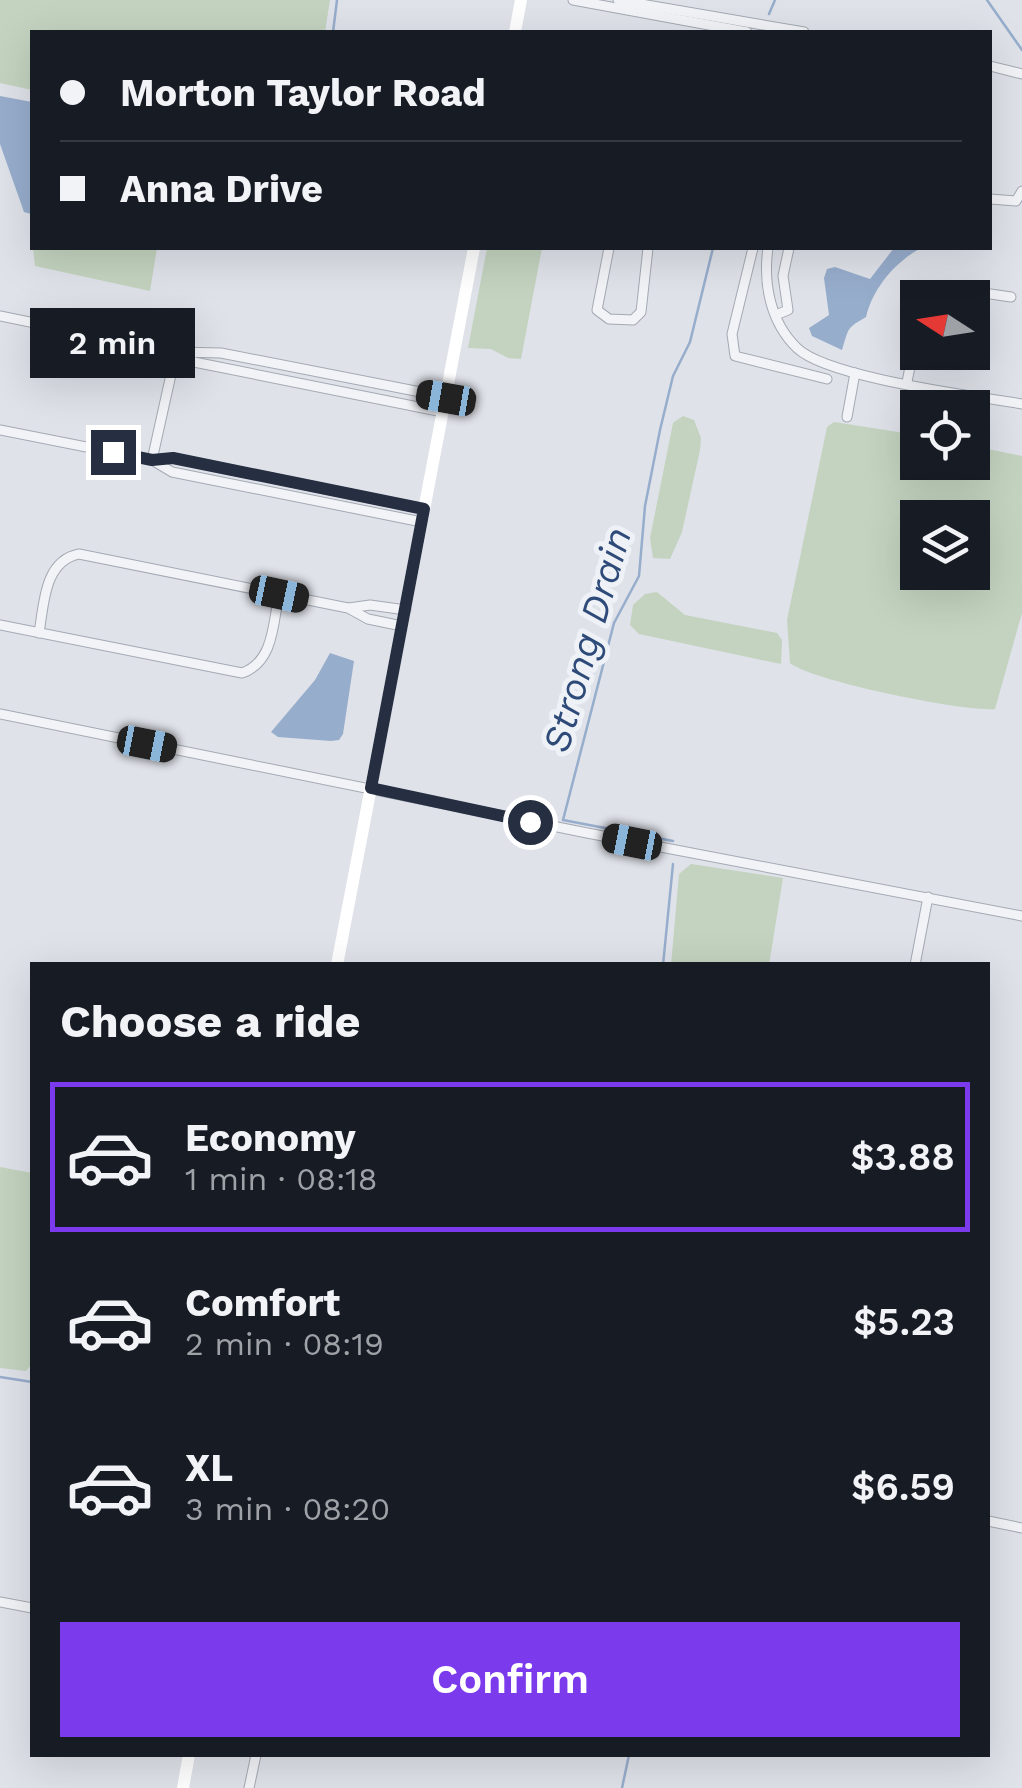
<!DOCTYPE html>
<html lang="en">
<head>
<meta charset="utf-8">
<style>
  body { margin:0; font-family:"Work Sans",sans-serif; background:#20242c; color:#f1f3f6; height:100vh; display:flex; flex-direction:column; font-size:38px; white-space:nowrap }
  * { box-sizing:border-box; margin:0 }
  p { font-size:32px; color:#9ea1a6 }
  .icon { flex:none; width:55px; height:55px; fill:none; stroke:currentColor; stroke-width:2; stroke-linecap:round; stroke-linejoin:round }
  .map { position:relative; flex:1; overflow:hidden }
  .side { position:absolute; left:30px; top:962px; width:960px; height:795px; display:flex; flex-direction:column; background:#171b24; border-radius:0px; box-shadow:0 10px 40px #0002 }
  .side>* { flex:none }
  .hud { position:absolute; left:30px; top:30px; width:962px; height:220px; border-radius:0px; box-shadow:0 10px 40px #0002; display:grid; align-content:center; height:220px; padding:0 30px; background:#171b24 }
  .needle { width:65px; rotate:282deg }
  .buttons { position:absolute; left:900px; top:280px; display:grid; gap:20px }
  .buttons a { display:grid; place-items:center; width:90px; height:90px; border-radius:0px; background:#171b24; box-shadow:0 10px 40px #0002; font-size:50px }
  .end { position:absolute; width:45px; height:45px; margin:-22px; border:12px solid #262f41; background:#fff; box-shadow:0 0 0 5px #fff }
  .from { border-radius:50% }
  .bubble { position:absolute; height:70px; border-radius:0px; background:#171b24; box-shadow:0 10px 40px #0002; font-size:32px; font-weight:600; line-height:70px; text-align:center }
  .car { position:absolute; width:30px; height:60px; margin:-30px -15px; border-radius:12px; box-shadow:0 0 8px 2px #0007; background:linear-gradient(#222 24%,#8ab4d8 0 40%,#222 0 76%,#8ab4d8 0 86%,#222 0) }
  .hud b { display:flex; align-items:center; gap:35px; height:95px; font-size:38px }
  .hud b+b { border-top:2px solid #363941 }
  .hud i { width:25px; height:25px; background:#f1f3f6 }
  ul { padding:0; list-style:none }
  li { display:flex; align-items:center; gap:30px; height:150px; margin:0 20px 15px; padding:0 10px; border:5px solid transparent; border-radius:0px }
  li div { flex:1 }
  li b { display:block; font-size:38px }
  li em { font-style:normal; font-weight:600 }
  li.current { border-color:#7c3aed }
  li>.icon { width:90px; height:90px; stroke-width:1.5 }
  h2 { padding:0 30px; font-size:45px; line-height:120px }
  .action { display:flex; gap:20px; margin-top:auto; padding:20px 30px }
  .action a { flex:1; height:115px; border-radius:0px; background:#7c3aed; color:#fff; font-size:40px; font-weight:600; line-height:115px; text-align:center }
  .map>svg:first-child { display:block }
</style>
</head>
<body>
<div class="map">
<svg width="1022" height="1788" viewBox="0 0 1022 1788">
  <rect width="100%" height="100%" fill="#dfe2e9"/>
  <!-- green -->
  <g fill="#c3d3bf" fill-rule="evenodd">
    <path d="M0 0H330L325 32H32V90L0 83Z"/>
    <path d="M33 248H157L150 291 35 266Z"/>
    <path d="M487 248H542L521 359 508 358 491 349 468 348Z"/>
    <path d="M683 416 694 420 701 438 700 450 682 532 670 559 653 558 650 538 673 423Z"/>
    <path d="M834 422 917 435 918 462H972L973 446 1022 456V613L995 709C964 712 812 681 790 663L787 620 827 427ZM918 518H972V572H918Z"/>
    <path d="M657 592 685 615 777 633 782 640 781 664 639 634 630 625 633 605 645 594Z"/>
    <path d="M691 864 783 878 769 965H671L679 874Z"/>
    <path d="M0 1167 32 1173V1364L26 1371 0 1368Z"/>
  </g>
  <!-- water -->
  <g fill="#97adcc">
    <path d="M0 96 32 102 31 214 24 212 0 144Z"/>
    <path d="M894 248H921C895 262 873 288 866 317 847 328 849 327 842 350L812 336 809 328 829 315 824 278 827 269 835 267 870 279Z"/>
    <path d="M330 653 354 661 343 734 339 740 331 741 278 737 271 732 315 680Z"/>
  </g>
  <g fill="none" stroke-linecap="round" stroke-linejoin="round">
    <!-- stream -->
    <g stroke="#97adcc" stroke-width="2.5">
      <path d="M987 0 1022 50"/>
      <path d="M769 14 775 0"/>
      <path d="M333 32 337 0"/>
      <path d="M673 841 563 820 614 623 639 576 645 506 660 430 673 376 690 342 713 248"/>
      <path d="M663 965 673 864"/>
      <path d="M0 1377 32 1382"/>
      <path d="M622 1788 629 1755"/>
    </g>
    <!-- street casing -->
    <g stroke="#a4a9b3" stroke-width="11">
      <g id="street">
        <path d="M573 0 747 32"/>
        <path d="M618 0 804 32"/>
        <path d="M990 66 1022 74"/>
        <path d="M990 199 1016 201 1022 191"/>
        <path d="M609 248 597 310 609 319 633 320 641 312 648 248"/>
        <path d="M753 248 732 334 735 356 827 379"/>
        <path d="M768 248C763 283 770 322 797 348 828 378 975 396 1022 404"/>
        <path d="M938 298 963 290 1011 297"/>
        <path d="M776 315 788 310 783 276 789 248"/>
        <path d="M0 316 176 352 221 353 446 397"/>
        <path d="M176 352 194 362 443 412"/>
        <path d="M907 382 918 326"/>
        <path d="M847 417 855 373"/>
        <path d="M0 430 152 460 173 458 424 509"/>
        <path d="M152 460 172 472 422 522"/>
        <path d="M152 460 176 352"/>
        <path d="M349 608 370 605 406 610"/>
        <path d="M0 625 242 673C274 662 273 623 279 594"/>
        <path d="M39 633C44 604 44 561 79 554L348 608 368 619 402 626"/>
        <path d="M0 714 587 833 1022 916"/>
        <path d="M915 965 928 897"/>
        <path d="M988 1521 1022 1528"/>
        <path d="M0 1602 32 1608"/>
        <path d="M249 1788 256 1755"/>
      </g>
    </g>
    <!-- street -->
    <use href="#street" stroke="#f2f3f7" stroke-width="9"/>
    <!-- secondary -->
    <g stroke="#fff" stroke-width="12">
      <path d="M515 32 521 0"/>
      <path d="M337 965 474 248"/>
      <path d="M183 1788 189 1755"/>
    </g>
  </g>
  <g fill="none" stroke-linecap="round" stroke-linejoin="round">
    <!-- route -->
    <path stroke="#262f41" stroke-width="12" d="M113 452 152 460 173 458 424 509 371 788 530 822"/>
  </g>
  <g text-anchor="middle" stroke-width="10" stroke-linejoin="round" paint-order="stroke">
    <!-- water labels -->
    <g font-size="38" font-style="italic" fill="#2e4a78" stroke="#eef1f6">
      <text transform="translate(587 640) rotate(-74)" y="13">Strong Drain</text>
    </g>
  </g>
</svg>
<div class="buttons">
<a><svg class="needle" viewBox="-14 -14 28 28"><path d="M0-13l5 13h-10z" fill="#e53935"/><path d="M0 13l5-13h-10z" fill="#9ea1a6"/></svg></a>
<a><svg class="icon" aria-label="locate" viewBox="0 0 24 24"><circle cx="12" cy="12" r="6"/><path d="M12 2v4M12 18v4M2 12h4M18 12h4"/></svg></a>
<a><svg class="icon" aria-label="layers" viewBox="0 0 24 24"><path d="M12 4l9 5-9 5-9-5zM3 14l9 5 9-5"/></svg></a>
</div>
<i class="end from" style="left:530px;top:822px"></i>
<i class="end" style="left:113px;top:452px"></i>
<div class="bubble" style="left:30px;top:308px;width:165px">2 min</div>
<i class="car" style="left:446px;top:398px;rotate:280deg"></i>
<i class="car" style="left:279px;top:594px;rotate:102deg"></i>
<i class="car" style="left:147px;top:744px;rotate:101deg"></i>
<i class="car" style="left:632px;top:842px;rotate:281deg"></i>
<div class="hud">
<b><i class="from"></i>Morton Taylor Road</b>
<b><i></i>Anna Drive</b>
</div>
<section class="side">
<h2>Choose a ride</h2>
<ul>
<li class="current"><svg class="icon" aria-label="car" viewBox="0 0 24 24"><path d="M5 17H2v-5l4-1 3-4h7l3 4 3 1v5h-3M9 17h6M6 11h13"/><circle cx="7" cy="17" r="2"/><circle cx="17" cy="17" r="2"/></svg><div><b>Economy</b><p>1 min · 08:18</p></div><em>$3.88</em></li>
<li><svg class="icon" aria-label="car" viewBox="0 0 24 24"><path d="M5 17H2v-5l4-1 3-4h7l3 4 3 1v5h-3M9 17h6M6 11h13"/><circle cx="7" cy="17" r="2"/><circle cx="17" cy="17" r="2"/></svg><div><b>Comfort</b><p>2 min · 08:19</p></div><em>$5.23</em></li>
<li><svg class="icon" aria-label="car" viewBox="0 0 24 24"><path d="M5 17H2v-5l4-1 3-4h7l3 4 3 1v5h-3M9 17h6M6 11h13"/><circle cx="7" cy="17" r="2"/><circle cx="17" cy="17" r="2"/></svg><div><b>XL</b><p>3 min · 08:20</p></div><em>$6.59</em></li>
</ul>
<div class="action"><a>Confirm</a></div>
</section>
</div>
</body>
</html>
